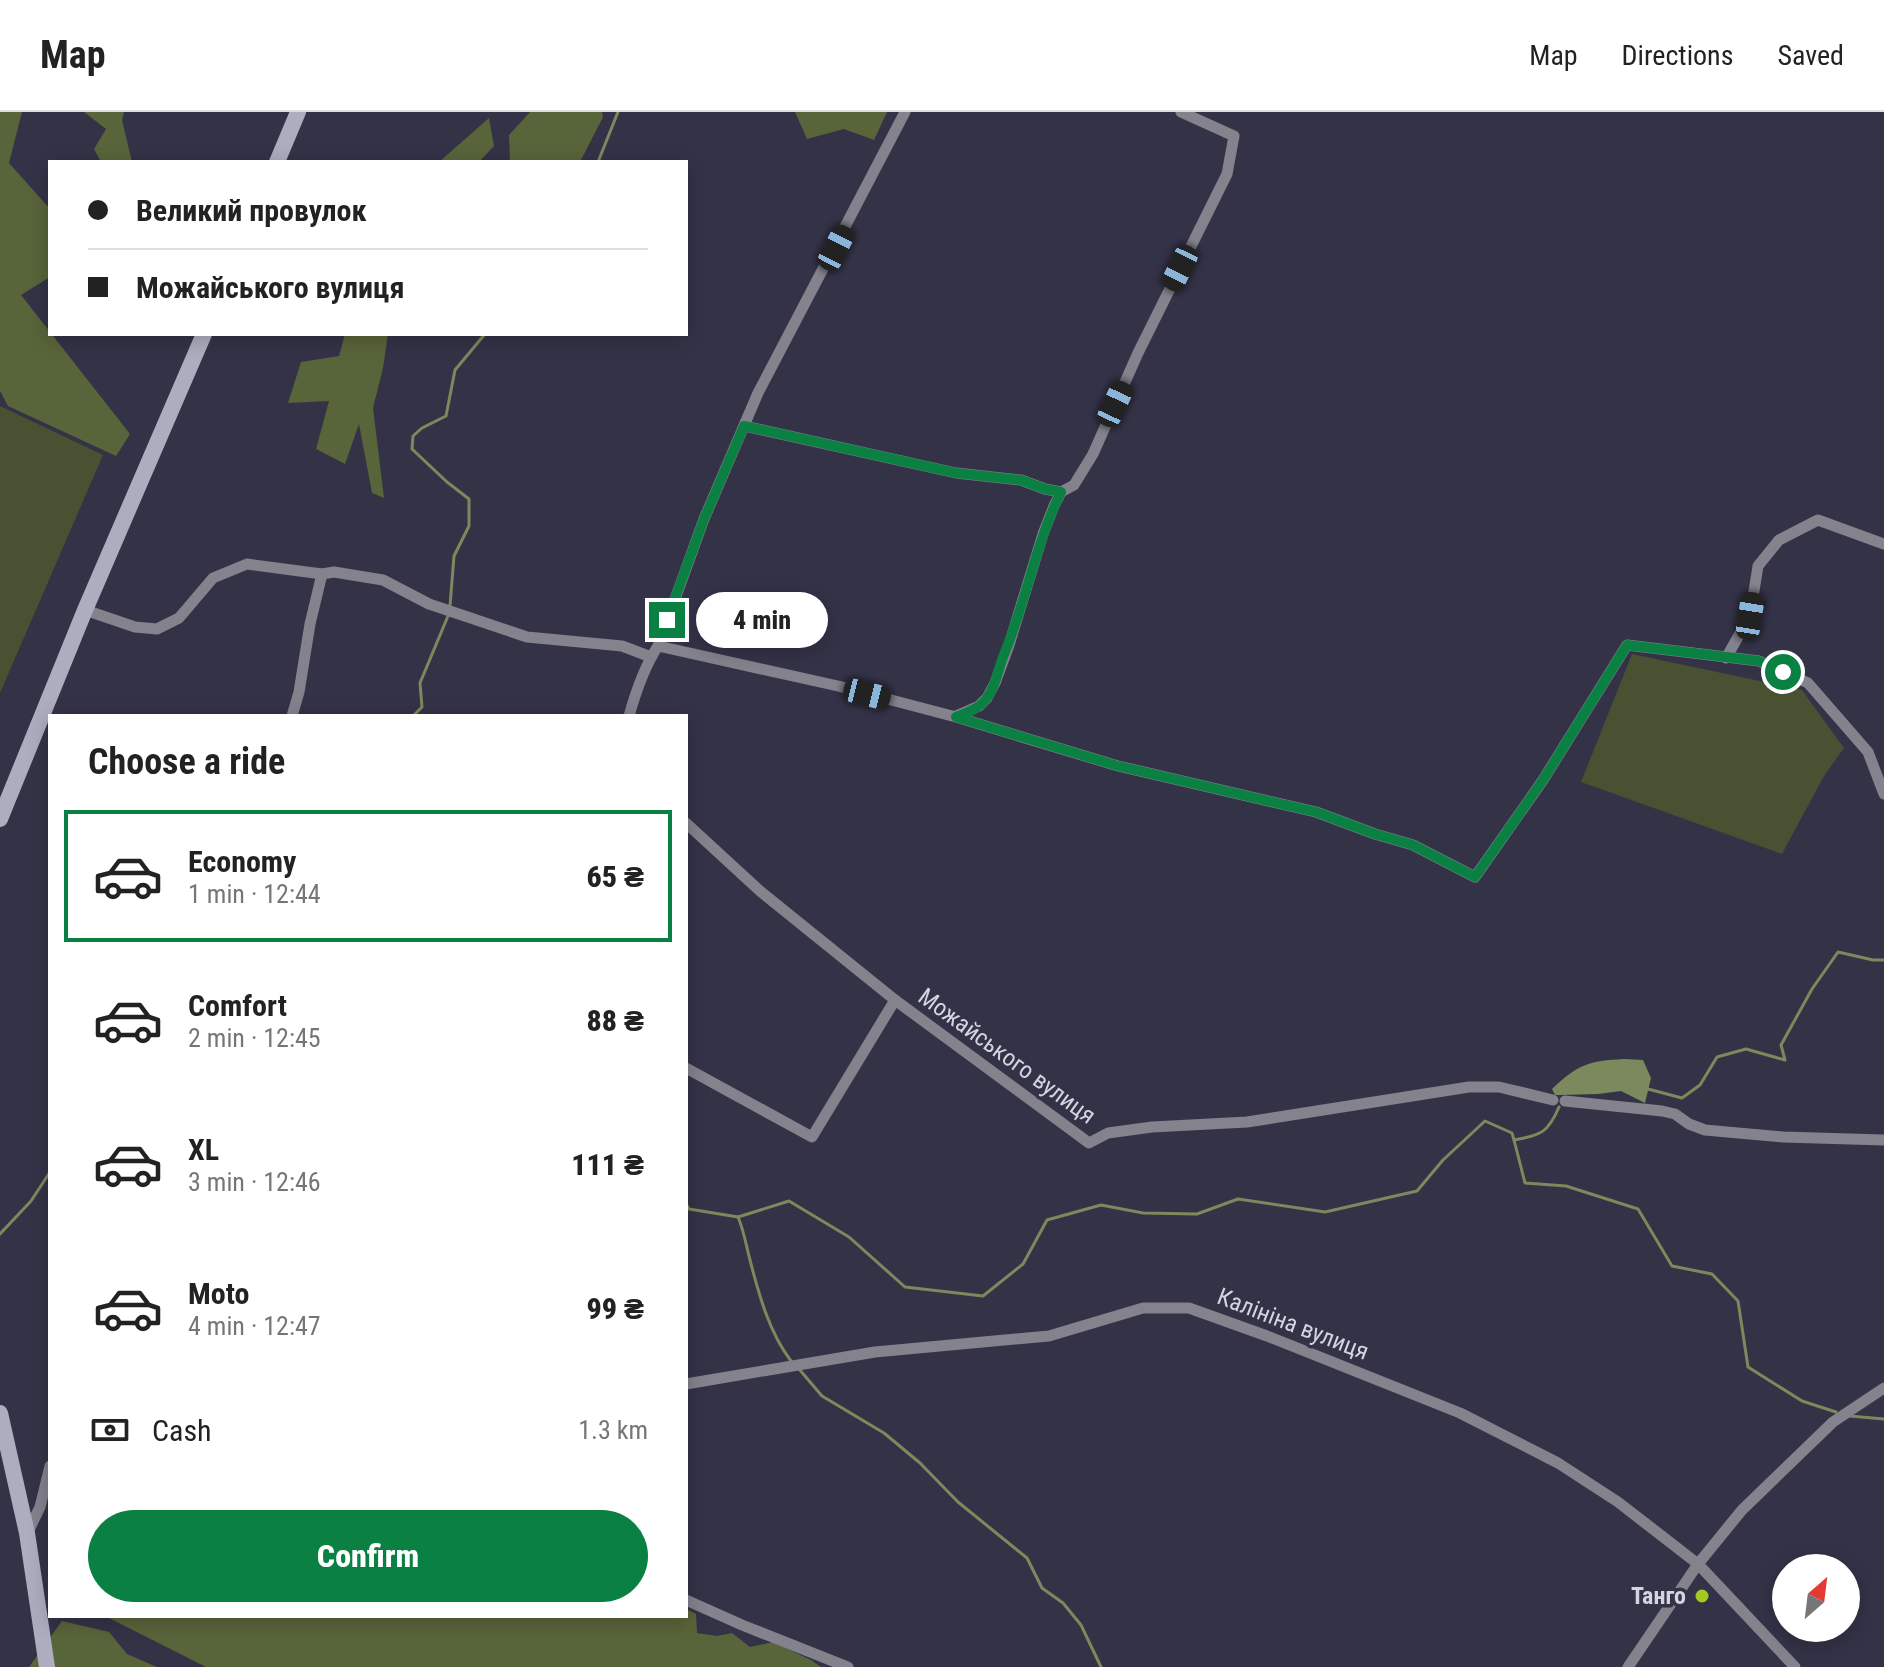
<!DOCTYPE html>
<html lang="en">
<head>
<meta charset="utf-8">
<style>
  body { margin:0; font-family:"Roboto Condensed",sans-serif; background:#f6f6f6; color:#222; height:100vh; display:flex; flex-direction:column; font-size:30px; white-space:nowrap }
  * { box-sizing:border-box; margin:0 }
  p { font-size:26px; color:#767676 }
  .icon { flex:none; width:44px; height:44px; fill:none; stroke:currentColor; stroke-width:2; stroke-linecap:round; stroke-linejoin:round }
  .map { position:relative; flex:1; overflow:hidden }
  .panel { position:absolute; left:48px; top:602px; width:640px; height:904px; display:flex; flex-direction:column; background:#fff; border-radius:0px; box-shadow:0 4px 20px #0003 }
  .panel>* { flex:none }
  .banner { position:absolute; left:48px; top:48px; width:640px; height:176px; border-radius:0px; box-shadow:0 4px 20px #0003; display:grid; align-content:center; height:176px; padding:0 40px; background:#fff }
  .needle { width:52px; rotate:28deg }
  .buttons { position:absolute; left:1772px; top:1442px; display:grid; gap:16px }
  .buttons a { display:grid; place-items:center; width:88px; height:88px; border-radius:50%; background:#fff; box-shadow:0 4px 20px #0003; font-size:40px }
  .end { position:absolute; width:36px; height:36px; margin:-18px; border:10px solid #0b8043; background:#fff; box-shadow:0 0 0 4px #fff }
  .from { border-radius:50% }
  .bubble { position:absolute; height:56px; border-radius:28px; background:#fff; box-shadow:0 4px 20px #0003; font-size:26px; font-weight:800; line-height:56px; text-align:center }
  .car { position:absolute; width:24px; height:48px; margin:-24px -12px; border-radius:10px; box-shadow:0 0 6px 2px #0007; background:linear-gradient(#222 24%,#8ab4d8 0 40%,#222 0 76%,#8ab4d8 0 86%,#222 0) }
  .banner b { display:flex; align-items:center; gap:28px; height:76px; font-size:30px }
  .banner b+b { border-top:2px solid #e0e0e0 }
  .banner i { width:20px; height:20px; background:#222 }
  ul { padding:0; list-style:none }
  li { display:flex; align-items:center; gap:24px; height:132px; margin:0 16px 12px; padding:0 24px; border:4px solid transparent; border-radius:0px }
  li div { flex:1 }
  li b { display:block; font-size:30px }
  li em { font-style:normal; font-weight:800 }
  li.active { border-color:#0b8043 }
  li>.icon { width:72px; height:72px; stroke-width:1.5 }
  h2 { padding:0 40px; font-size:36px; line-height:96px }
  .pay { display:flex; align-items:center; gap:20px; height:88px; padding:0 40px; font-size:30px }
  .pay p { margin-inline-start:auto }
  .primary-button { display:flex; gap:16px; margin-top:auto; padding:16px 40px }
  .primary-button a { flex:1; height:92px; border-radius:48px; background:#0b8043; color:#fff; font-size:32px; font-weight:800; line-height:92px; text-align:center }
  header { display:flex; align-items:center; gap:48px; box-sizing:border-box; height:112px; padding:0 40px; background:#fff; border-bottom:2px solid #e0e0e0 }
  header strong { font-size:38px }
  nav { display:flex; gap:44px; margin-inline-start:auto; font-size:28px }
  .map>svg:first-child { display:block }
</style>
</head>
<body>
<header>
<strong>Map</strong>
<nav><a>Map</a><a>Directions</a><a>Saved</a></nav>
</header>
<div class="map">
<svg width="1884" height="1555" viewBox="0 0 1884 1555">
  <rect width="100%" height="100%" fill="#343247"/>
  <!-- green -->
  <g fill="#485131">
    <path d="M0 294 103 343 0 581Z"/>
    <path d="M1632 542 1802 578 1844 636 1824 664 1782 742 1581 670Z"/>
  </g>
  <!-- forest -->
  <g fill="#586439">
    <path d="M0 0H22L9 51 50 97V165L21 183 130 322 116 344 8 294 0 279Z"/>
    <path d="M84 0H124L122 8 132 50H101L94 37 106 17Z"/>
    <path d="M530 0H602L603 5 580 50H510L509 23Z"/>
    <path d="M795 0H887L874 28 844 17 807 27Z"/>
    <path d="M489 6 494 34 479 50H439Z"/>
    <path d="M345 222H388L383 256 373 296 384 386 372 381 359 312 345 352 316 337 329 289 288 291 301 250 339 244Z"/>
    <path d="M686 1497 696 1502 697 1521 717 1524 732 1521 750 1535 773 1530 811 1548 821 1555H206L105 1504H686Z"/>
    <path d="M62 1509 109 1520 127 1542 157 1555H29Z"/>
  </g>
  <!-- water -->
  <path fill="#7b895c" d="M1624 947 1643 948 1651 966 1645 991 1621 979 1598 982 1560 983H1555L1552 977C1579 952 1588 949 1624 947Z"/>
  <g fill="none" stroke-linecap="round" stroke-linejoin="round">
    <!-- stream -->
    <g stroke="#7b895c" stroke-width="3">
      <path d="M598 50 618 0"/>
      <path d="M450 494 454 444 469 414V387L447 370 412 337 413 324 422 316 446 304 455 258 485 222"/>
      <path d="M413 604 422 595 420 571 448 504"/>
      <path d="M1648 977 1682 986 1700 973 1717 945 1746 937 1785 948 1781 933 1812 877 1838 840 1873 848H1884"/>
      <path d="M1514 1028 1525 1071 1566 1074 1638 1097 1672 1154 1712 1162 1738 1189 1748 1255 1802 1289 1836 1300"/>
      <path d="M686 1092 689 1097 738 1105 789 1089 849 1125 905 1175 983 1184 1023 1152 1047 1108 1101 1093 1143 1101 1197 1102 1238 1087 1325 1100 1417 1079 1443 1048 1485 1009 1512 1021 1514 1028C1541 1023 1548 1021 1559 995"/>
      <path d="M738 1105C744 1119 746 1133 750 1148 759 1183 769 1220 791 1249"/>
      <path d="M0 1122 31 1089 50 1060"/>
      <path d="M799 1257 822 1284 884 1321 920 1351 958 1390 1027 1446 1042 1476 1063 1491 1081 1513 1101 1555"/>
      <path d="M1850 1304 1884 1307"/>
    </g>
    <!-- minor -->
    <g stroke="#83828d" stroke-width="11">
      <path d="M744 314 956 361 1021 368 1045 377 1061 380"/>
      <path d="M85 498 135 515 157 517 179 506 213 466 247 452 322 462 334 460 383 468 429 492 527 525 622 534 651 545"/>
      <path d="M658 534 838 574 956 605 1118 654 1316 700 1375 722 1413 733 1475 765 1543 668 1627 533 1759 549 1808 571 1868 640 1884 682"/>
      <path d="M1726 546 1750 504 1758 454 1779 428 1818 408 1884 432"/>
      <path d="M292 604 299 580 310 512 322 462"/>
      <path d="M629 604C636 579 644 555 658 534L704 407 758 281 905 0"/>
      <path d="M956 604 979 594 987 586 995 571 1009 533 1043 422 1054 394 1061 380 1074 373 1093 342 1138 241 1227 62 1234 24 1181 0"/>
      <path d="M686 711 760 779 895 888 1089 1031 1108 1021 1152 1015 1247 1010 1469 975H1499L1553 988"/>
      <path d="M686 956 812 1025 895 888"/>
      <path d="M1565 989 1662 999 1675 1002 1689 1012 1705 1018 1783 1025 1884 1028"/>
      <path d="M686 1272 875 1240 1049 1224 1143 1196H1189L1267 1224 1460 1301 1558 1351 1618 1390 1698 1452 1795 1555"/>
      <path d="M28 1420 40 1395 50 1354"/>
      <path d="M686 1488 742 1513 848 1555"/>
      <path d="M1628 1555 1698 1452 1742 1398 1833 1310 1884 1276"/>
    </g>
    <!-- secondary -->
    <g stroke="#aeadbf" stroke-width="16">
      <path d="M277 50 298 0"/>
      <path d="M0 707 85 498 204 222"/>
      <path d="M0 1301 27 1421 47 1555"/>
    </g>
  </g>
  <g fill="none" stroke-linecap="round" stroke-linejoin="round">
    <!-- route -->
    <path stroke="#0b8043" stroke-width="10" d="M667 508 704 407 744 314 956 361 1021 368 1045 377 1061 380C1035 433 1026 491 1003 545 998 558 996 574 987 586 980 596 967 601 956 605L1118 654 1316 700 1375 722 1413 733 1475 765 1543 668 1627 533 1759 549 1783 560"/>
  </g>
  <!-- markers -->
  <circle fill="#a5c822" stroke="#343247" stroke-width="3" cx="1702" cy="1484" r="8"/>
  <g text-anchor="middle" stroke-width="7" stroke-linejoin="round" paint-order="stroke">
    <!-- street labels -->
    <g font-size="24" fill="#d4d3e1" stroke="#343247">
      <text transform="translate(1007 944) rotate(36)" y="8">Можайського вулиця</text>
      <text transform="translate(1293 1212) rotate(21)" y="8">Калініна вулиця</text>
    </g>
    <!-- poi labels -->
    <g font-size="24" font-weight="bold" fill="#d4d3e1" stroke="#343247" text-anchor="end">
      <text x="1686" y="1492">Танго</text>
    </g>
  </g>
</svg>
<div class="buttons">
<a><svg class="needle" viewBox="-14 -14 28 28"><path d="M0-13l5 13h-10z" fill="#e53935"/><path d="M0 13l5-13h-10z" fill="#767676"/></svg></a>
</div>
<i class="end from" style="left:1783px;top:560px"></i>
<i class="end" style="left:667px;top:508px"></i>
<div class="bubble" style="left:696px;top:480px;width:132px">4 min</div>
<i class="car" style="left:836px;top:136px;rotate:27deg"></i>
<i class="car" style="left:1180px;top:156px;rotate:206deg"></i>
<i class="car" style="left:1115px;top:292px;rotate:25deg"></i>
<i class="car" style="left:1750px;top:504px;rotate:9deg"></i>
<i class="car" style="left:867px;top:582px;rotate:104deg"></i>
<div class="banner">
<b><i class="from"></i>Великий провулок</b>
<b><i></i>Можайського вулиця</b>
</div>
<section class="panel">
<h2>Choose a ride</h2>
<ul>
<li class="active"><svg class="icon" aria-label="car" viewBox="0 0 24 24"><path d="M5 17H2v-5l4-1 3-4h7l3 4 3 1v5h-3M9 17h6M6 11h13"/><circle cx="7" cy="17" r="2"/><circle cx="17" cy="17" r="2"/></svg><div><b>Economy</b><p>1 min · 12:44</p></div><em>65 ₴</em></li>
<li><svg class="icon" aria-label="car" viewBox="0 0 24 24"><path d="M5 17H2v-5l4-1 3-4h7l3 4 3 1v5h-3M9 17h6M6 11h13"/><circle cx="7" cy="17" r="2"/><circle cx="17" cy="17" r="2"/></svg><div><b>Comfort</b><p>2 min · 12:45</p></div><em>88 ₴</em></li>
<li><svg class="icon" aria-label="car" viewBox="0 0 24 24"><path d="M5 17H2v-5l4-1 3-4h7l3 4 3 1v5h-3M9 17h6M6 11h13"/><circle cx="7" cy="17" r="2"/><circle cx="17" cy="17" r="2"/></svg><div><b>XL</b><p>3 min · 12:46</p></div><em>111 ₴</em></li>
<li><svg class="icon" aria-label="car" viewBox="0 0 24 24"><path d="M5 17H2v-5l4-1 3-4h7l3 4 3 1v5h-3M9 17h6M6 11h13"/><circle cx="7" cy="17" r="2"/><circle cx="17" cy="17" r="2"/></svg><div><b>Moto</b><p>4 min · 12:47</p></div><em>99 ₴</em></li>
</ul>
<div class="pay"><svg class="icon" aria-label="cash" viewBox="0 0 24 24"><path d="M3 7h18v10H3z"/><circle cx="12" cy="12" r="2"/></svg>Cash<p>1.3 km</p></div>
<div class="primary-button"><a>Confirm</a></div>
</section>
</div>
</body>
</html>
